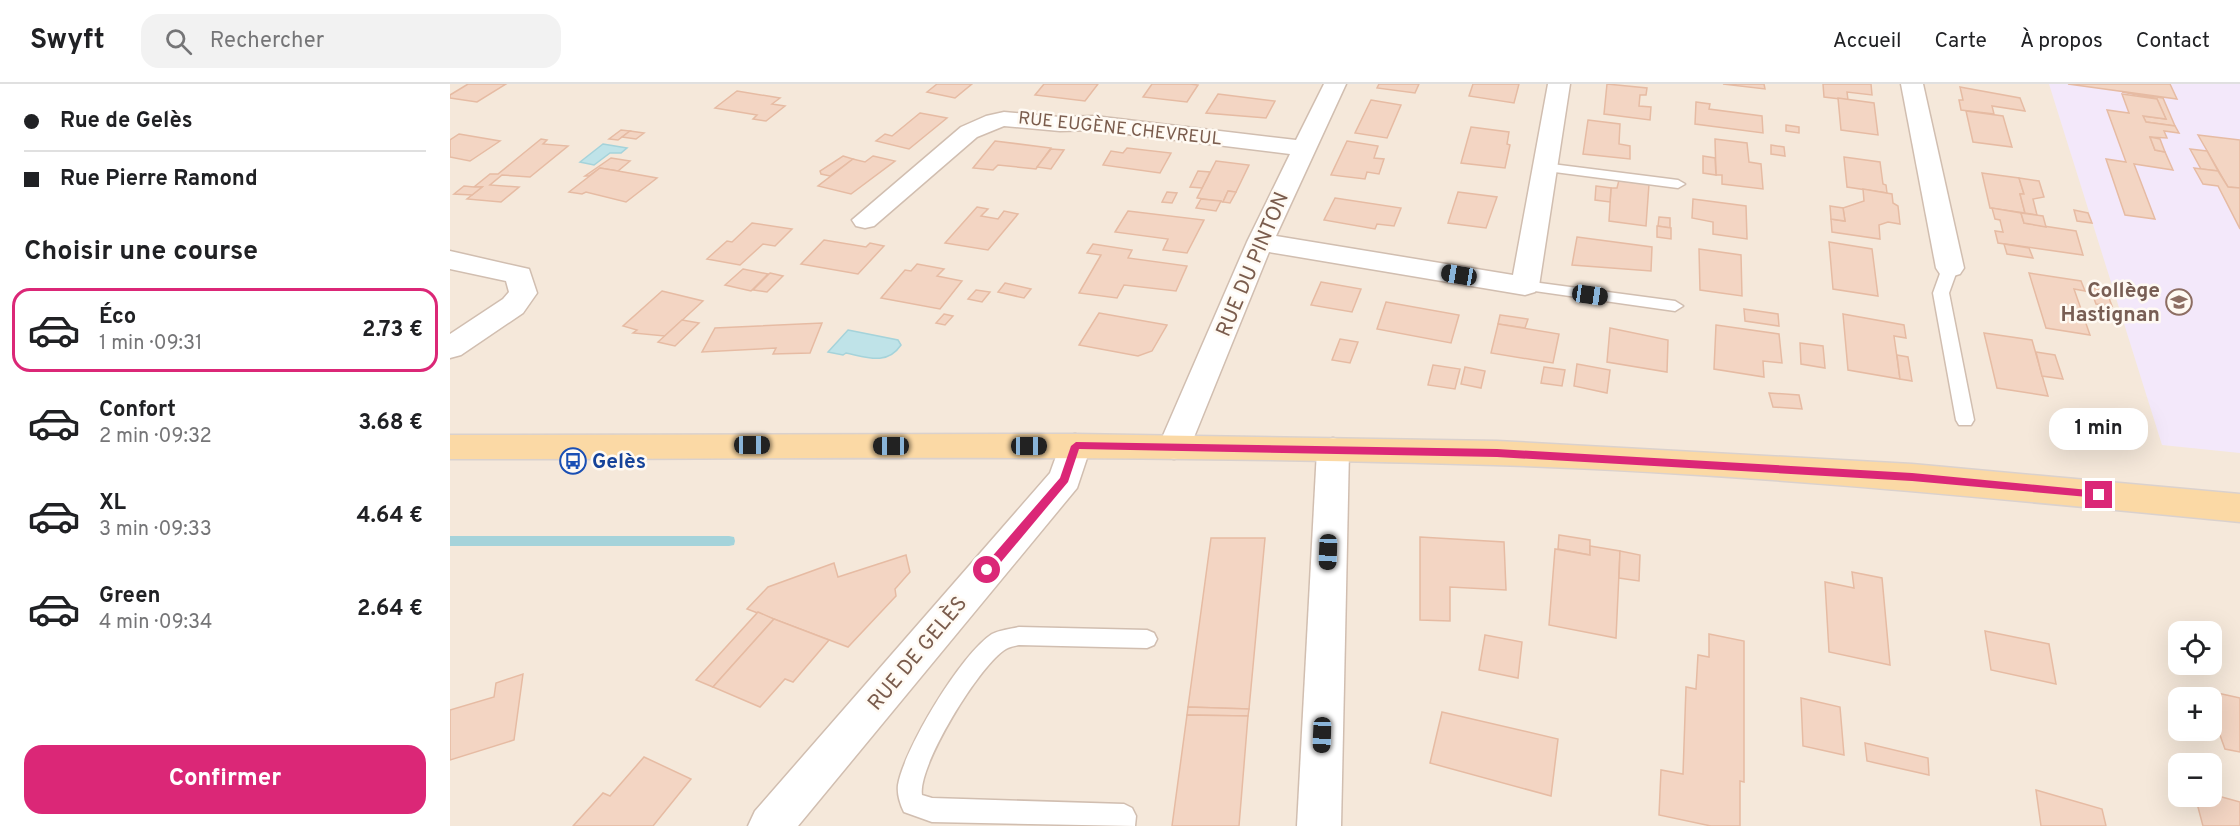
<!DOCTYPE html>
<html lang="fr">
<head>
<meta charset="utf-8">
<style>
  body { margin:0; font-family:Overpass,sans-serif; background:#f2f2f2; color:#202124; height:100vh; display:flex; flex-direction:column; font-size:22px; white-space:nowrap }
  * { box-sizing:border-box; margin:0 }
  p { font-size:20px; color:#757577 }
  .icon { flex:none; width:33px; height:33px; fill:none; stroke:currentColor; stroke-width:2; stroke-linecap:round; stroke-linejoin:round }
  .map { position:relative; flex:1; overflow:hidden }
  .drawer { display:flex; flex-direction:column; background:#fff; width:450px }
  .drawer>* { flex:none }
  .hud { display:grid; align-content:center; height:132px; padding:0 24px; background:#fff }
  .fabs { position:absolute; left:1718px; top:537px; display:grid; gap:12px }
  .fabs a { display:grid; place-items:center; width:54px; height:54px; border-radius:12px; background:#fff; box-shadow:0 6px 24px #0002; font-size:30px }
  .end { position:absolute; width:27px; height:27px; margin:-14px; border:8px solid #db2777; background:#fff; box-shadow:0 0 0 3px #fff }
  .from { border-radius:50% }
  .bubble { position:absolute; height:42px; border-radius:18px; background:#fff; box-shadow:0 6px 24px #0002; font-size:20px; font-weight:700; line-height:42px; text-align:center }
  .car { position:absolute; width:18px; height:36px; margin:-18px -9px; border-radius:8px; box-shadow:0 0 4px 2px #0007; background:linear-gradient(#222 24%,#8ab4d8 0 40%,#222 0 76%,#8ab4d8 0 86%,#222 0) }
  .hud b { display:flex; align-items:center; gap:21px; height:57px; font-size:22px }
  .hud b+b { border-top:2px solid #e0e0e0 }
  .hud i { width:15px; height:15px; background:#202124 }
  ul { padding:0; list-style:none }
  li { display:flex; align-items:center; gap:18px; height:84px; margin:0 12px 9px; padding:0 12px; border:3px solid transparent; border-radius:18px }
  li div { flex:1 }
  li b { display:block; font-size:22px }
  li em { font-style:normal; font-weight:700 }
  li.active { border-color:#db2777 }
  li>.icon { width:54px; height:54px; stroke-width:1.5 }
  h2 { padding:0 24px; font-size:27px; line-height:72px }
  .button { display:flex; gap:12px; margin-top:auto; padding:12px 24px }
  .button a { flex:1; height:69px; border-radius:18px; background:#db2777; color:#fff; font-size:24px; font-weight:700; line-height:69px; text-align:center }
  header { display:flex; align-items:center; gap:36px; box-sizing:border-box; height:84px; padding:0 30px; background:#fff; border-bottom:2px solid #e0e0e0 }
  header strong { font-size:28px }
  nav { display:flex; gap:33px; margin-inline-start:auto; font-size:21px }
  .search { width:420px; height:54px; background:#f2f2f2; display:flex; align-items:center; gap:15px; box-sizing:border-box; padding:0 21px; border-radius:18px; color:#757577; font-size:22px }
  main { display:flex; flex:1; min-height:0 }
  .map>svg:first-child { display:block }
</style>
</head>
<body>
<header>
<strong>Swyft</strong>
<div class="search"><svg class="icon" aria-label="search" viewBox="0 0 24 24"><circle cx="10" cy="10" r="6"/><path d="M15 15l6 6"/></svg>Rechercher</div>
<nav><a>Accueil</a><a>Carte</a><a>À propos</a><a>Contact</a></nav>
</header>
<main>
<section class="drawer">
<div class="hud">
<b><i class="from"></i>Rue de Gelès</b>
<b><i></i>Rue Pierre Ramond</b>
</div>
<h2>Choisir une course</h2>
<ul>
<li class="active"><svg class="icon" aria-label="car" viewBox="0 0 24 24"><path d="M5 17H2v-5l4-1 3-4h7l3 4 3 1v5h-3M9 17h6M6 11h13"/><circle cx="7" cy="17" r="2"/><circle cx="17" cy="17" r="2"/></svg><div><b>Éco</b><p>1 min · 09:31</p></div><em>2.73 €</em></li>
<li><svg class="icon" aria-label="car" viewBox="0 0 24 24"><path d="M5 17H2v-5l4-1 3-4h7l3 4 3 1v5h-3M9 17h6M6 11h13"/><circle cx="7" cy="17" r="2"/><circle cx="17" cy="17" r="2"/></svg><div><b>Confort</b><p>2 min · 09:32</p></div><em>3.68 €</em></li>
<li><svg class="icon" aria-label="car" viewBox="0 0 24 24"><path d="M5 17H2v-5l4-1 3-4h7l3 4 3 1v5h-3M9 17h6M6 11h13"/><circle cx="7" cy="17" r="2"/><circle cx="17" cy="17" r="2"/></svg><div><b>XL</b><p>3 min · 09:33</p></div><em>4.64 €</em></li>
<li><svg class="icon" aria-label="car" viewBox="0 0 24 24"><path d="M5 17H2v-5l4-1 3-4h7l3 4 3 1v5h-3M9 17h6M6 11h13"/><circle cx="7" cy="17" r="2"/><circle cx="17" cy="17" r="2"/></svg><div><b>Green</b><p>4 min · 09:34</p></div><em>2.64 €</em></li>
</ul>
<div class="button"><a>Confirmer</a></div>
</section>
<div class="map">
<svg width="1790" height="742" viewBox="0 0 1790 742">
  <rect width="100%" height="100%" fill="#fdf6ec"/>
  <!-- residential -->
  <path fill="#f5e8da" fill-rule="evenodd" d="M0 0H1790V742H0ZM1728 548H1761V580H1728ZM1728 614H1761V646H1728ZM1728 680H1761V712H1728Z"/>
  <!-- education -->
  <path fill="#f3e8fa" d="M1599 0H1790V369L1712 361Z"/>
  <!-- water -->
  <g fill="#bfe3e8" stroke="#a5d3da" stroke-width="1.5">
    <path d="M153 60 177 64 171 69H160L144 81 130 78Z"/>
    <path d="M398 246 448 256 451 261C437 282 416 273 396 269L393 271 378 268Z"/>
  </g>
  <g fill="none" stroke-linecap="round" stroke-linejoin="round">
    <!-- stream -->
    <path fill="#a5d3da" fill-rule="evenodd" d="M0 452H279L284 453 285 457 284 461 279 462H0Z"/>
  </g>
  <!-- building -->
  <g fill="#f3d5c3" stroke="#e6bba3" stroke-width="1.5">
    <path d="M18 0H56L27 18 0 14V11Z"/>
    <path d="M487 0H522L505 14 477 8Z"/>
    <path d="M594 0H648L635 17 585 11Z"/>
    <path d="M702 0H740L748 1 737 18 693 13Z"/>
    <path d="M929 0H969L965 9 927 4Z"/>
    <path d="M1023 0H1069L1064 19 1019 12Z"/>
    <path d="M1157 0 1197 4 1196 11H1190L1189 22 1201 23 1200 36 1154 30Z"/>
    <path d="M1273 0H1314L1315 5Z"/>
    <path d="M1373 0H1421L1422 11 1397 8 1398 16 1374 13Z"/>
    <path d="M1618 0H1720L1727 15Z"/>
    <path d="M1510 3 1570 14 1575 27 1542 22 1544 30 1511 26 1509 16H1513Z"/>
    <path d="M287 7 330 14 322 20 335 22 316 37 303 35 307 31 265 24Z"/>
    <path d="M1672 8 1713 14 1725 42 1696 38 1693 32 1716 35 1707 15Z"/>
    <path d="M768 10 825 17 816 34 756 29Z"/>
    <path d="M1672 10 1707 15 1716 35 1693 32 1696 38 1725 42 1729 49 1714 47 1717 54 1700 53 1705 66 1715 68 1723 86 1684 80 1705 135 1675 131 1656 75 1676 78 1657 26 1679 29Z"/>
    <path d="M1388 14 1424 19 1428 51 1391 46Z"/>
    <path d="M921 16 951 21 937 54 905 49Z"/>
    <path d="M1246 18 1260 20 1259 25 1312 32 1313 49 1245 40Z"/>
    <path d="M1516 27 1553 32 1562 63 1523 58Z"/>
    <path d="M470 29 497 34 459 65 426 57 435 50 442 52Z"/>
    <path d="M1138 36 1170 40 1169 60 1180 62V75L1133 70Z"/>
    <path d="M1336 41 1349 43V49L1336 47Z"/>
    <path d="M1021 43 1059 48 1057 60 1060 61 1055 84 1011 79Z"/>
    <path d="M171 46 180 47 168 56 159 55Z"/>
    <path d="M180 47 194 49 186 55 172 53Z"/>
    <path d="M9 50 50 57 20 77 0 73V56Z"/>
    <path d="M1748 51 1790 56V104L1778 103Z"/>
    <path d="M1700 53 1710 55 1715 68 1705 66Z"/>
    <path d="M91 55 97 56 93 60 118 62 80 93 52 91 40 101 69 103 51 118 17 115 32 103H24L40 90H48Z"/>
    <path d="M1265 55 1297 59 1299 78 1311 80 1313 105 1272 100V91H1266Z"/>
    <path d="M545 57 601 64 586 85 548 81 543 86 523 84Z"/>
    <path d="M897 57 928 62 924 74 934 75 929 90 917 88 915 95 881 91Z"/>
    <path d="M1321 61 1334 63 1335 72 1321 70Z"/>
    <path d="M677 64 721 69 710 89 653 81 661 67 673 69Z"/>
    <path d="M601 65 614 66 601 85 587 83Z"/>
    <path d="M1740 65 1757 67 1768 87 1751 85Z"/>
    <path d="M393 72 403 75 380 92 371 90 370 87Z"/>
    <path d="M423 72 445 77 401 110 368 102 403 75 415 78Z"/>
    <path d="M1253 72 1265 74 1266 91 1253 89Z"/>
    <path d="M1394 73 1430 78 1433 100 1436 101 1437 109 1397 103Z"/>
    <path d="M161 74 180 77 168 87 150 84 139 92H135Z"/>
    <path d="M766 77 799 81 786 108 778 107 773 118 747 114Z"/>
    <path d="M150 84 168 87 207 94 176 118 136 108 132 110 119 108Z"/>
    <path d="M1744 84 1768 87 1778 103 1790 104V145L1768 102 1753 100Z"/>
    <path d="M748 87 760 88 752 104 740 103Z"/>
    <path d="M1532 89 1569 94 1574 110H1570L1575 129 1540 124Z"/>
    <path d="M1569 94 1589 97 1594 113 1583 115 1587 131 1575 129 1570 110H1574Z"/>
    <path d="M1169 96 1199 100 1196 142 1159 137 1161 104H1167Z"/>
    <path d="M14 102 24 103H32L22 111 4 110Z"/>
    <path d="M1146 102 1161 104 1160 118 1145 116Z"/>
    <path d="M1413 105 1442 110 1443 119 1448 122 1450 140 1438 138 1429 141 1430 155 1382 148 1381 135 1395 137 1393 124 1414 117Z"/>
    <path d="M778 107 786 108 780 119 773 118Z"/>
    <path d="M717 108 727 109 722 119 712 118Z"/>
    <path d="M1008 108 1047 113 1036 144 998 139Z"/>
    <path d="M885 114 951 124 944 142 927 140 925 145 874 136Z"/>
    <path d="M751 115 771 117 766 127 746 124Z"/>
    <path d="M1243 115 1296 122 1297 155 1263 150V138L1242 134Z"/>
    <path d="M1380 122 1393 124 1395 137 1381 135Z"/>
    <path d="M527 123 538 125 531 132 548 135 554 127 568 130 538 166 495 159Z"/>
    <path d="M1542 124 1571 129 1574 139 1626 147 1633 171 1548 159 1545 147 1553 148 1550 136 1545 135Z"/>
    <path d="M1624 126 1638 129 1642 139 1627 137Z"/>
    <path d="M678 127 754 136 737 169 713 166 718 155 665 148Z"/>
    <path d="M1571 129 1593 132 1596 143 1574 139Z"/>
    <path d="M1209 133 1220 134V144L1208 142Z"/>
    <path d="M302 139 342 145 325 162 313 160 290 181 257 175 277 157 282 158Z"/>
    <path d="M1207 142 1221 144V155L1207 153Z"/>
    <path d="M1127 153 1202 163 1201 187 1122 181Z"/>
    <path d="M374 156 416 163 420 159 434 162 408 190 351 180Z"/>
    <path d="M1379 158 1422 165 1428 212 1383 205Z"/>
    <path d="M643 160 682 166 678 174 737 182 726 207 674 201 667 214 629 209 651 171 637 169Z"/>
    <path d="M1554 160 1579 164 1583 174 1557 170Z"/>
    <path d="M1249 165 1291 171 1292 212 1250 206Z"/>
    <path d="M467 180 494 185 487 192 512 197 490 225 431 214 455 186 461 187Z"/>
    <path d="M293 185 318 190 301 207 275 201Z"/>
    <path d="M320 189 333 192 317 208 303 206Z"/>
    <path d="M1579 189 1631 197 1635 207 1624 205 1640 251 1596 244Z"/>
    <path d="M871 198 911 205 902 228 861 221Z"/>
    <path d="M555 199 581 205 574 214 548 208Z"/>
    <path d="M1640 204 1656 206 1662 222 1646 220Z"/>
    <path d="M526 206 540 208 532 218 518 215Z"/>
    <path d="M212 207 253 217 215 252 183 249 187 246 173 242Z"/>
    <path d="M936 218 1009 231 1001 259 927 245Z"/>
    <path d="M1294 225 1328 230 1329 242 1295 237Z"/>
    <path d="M649 229 717 241 702 267 688 272 629 261Z"/>
    <path d="M494 230 503 232 495 241 486 239Z"/>
    <path d="M1393 230 1454 241 1456 254 1444 252 1450 295 1398 286Z"/>
    <path d="M1050 231 1078 235 1075 244 1048 240Z"/>
    <path d="M232 236 249 239 225 262 208 258Z"/>
    <path d="M372 239 360 269 323 270 326 264 252 268 265 244Z"/>
    <path d="M1048 240 1109 250 1103 279 1041 269Z"/>
    <path d="M1266 241 1329 250 1332 279 1313 277 1314 293 1264 285Z"/>
    <path d="M1160 244 1218 256 1217 288 1157 278Z"/>
    <path d="M1534 249 1582 256 1598 312 1547 304Z"/>
    <path d="M890 255 908 258 900 279 882 276Z"/>
    <path d="M1350 259 1373 262 1375 284 1351 280Z"/>
    <path d="M1586 268 1605 271 1613 295 1592 292Z"/>
    <path d="M1447 271 1458 273 1462 297 1450 295Z"/>
    <path d="M1127 280 1160 286 1157 309 1124 302Z"/>
    <path d="M983 281 1010 285 1005 305 978 301Z"/>
    <path d="M1015 283 1035 287 1031 304 1011 300Z"/>
    <path d="M1094 283 1115 286 1112 302 1091 299Z"/>
    <path d="M1319 309 1349 311 1352 325 1323 323Z"/>
    <path d="M1109 451 1140 456V471L1108 465Z"/>
    <path d="M970 453 1054 458 1056 506 1000 503V537L970 536Z"/>
    <path d="M761 454H815L799 625 738 623Z"/>
    <path d="M1140 462 1170 467 1166 554 1099 541 1105 465 1140 471Z"/>
    <path d="M1170 467 1190 471 1189 497 1169 494Z"/>
    <path d="M456 471 460 488 445 505 446 512 398 563 297 525 318 503 384 479 388 493Z"/>
    <path d="M1402 488 1432 494 1440 581 1379 568 1375 498 1404 504Z"/>
    <path d="M308 528 324 535 263 603 246 596Z"/>
    <path d="M324 535 379 556 343 598 335 595 310 623 263 603Z"/>
    <path d="M1535 547 1599 560 1606 600 1541 586Z"/>
    <path d="M1259 550 1294 557V698L1290 697V742H1261L1209 731 1211 686 1233 690 1236 603 1246 605 1248 571 1259 573Z"/>
    <path d="M1035 551 1072 558 1068 594 1029 586Z"/>
    <path d="M73 590 64 656 0 676V626L44 613 46 599Z"/>
    <path d="M1754 606 1790 614V668L1775 665 1761 626V614H1757Z"/>
    <path d="M1351 614 1390 623 1394 671 1353 662Z"/>
    <path d="M738 623 799 625 798 632 737 631Z"/>
    <path d="M992 628 1108 655 1101 712 980 679Z"/>
    <path d="M737 631 798 632 789 742H722Z"/>
    <path d="M1415 659 1478 674 1479 691 1417 677Z"/>
    <path d="M194 673 241 695 203 742H123L153 709 160 712Z"/>
    <path d="M1586 706 1652 725 1656 742H1591Z"/>
    <path d="M1761 710 1790 718V742H1753L1745 712Z"/>
  </g>
  <g fill="none" stroke-linecap="round" stroke-linejoin="round">
    <!-- lane casing -->
    <g stroke="#d1beb0" stroke-width="3">
      <g id="lane">
        <path d="M1094 79 1228 96 1235 100 1228 104 1089 86 1087 83Z"/>
        <path d="M1500 179 1508 184 1499 209 1524 336 1521 341H1509L1506 336 1483 209 1492 184Z"/>
        <path d="M1075 197 1225 217 1233 222 1225 227 1070 205 1067 202 1070 199Z"/>
        <path d="M569 543 697 546 704 549 707 555 704 561 697 564 569 561C565 562 559 563 556 565 530 580 467 683 472 711L482 714 674 720 682 724 686 732 685 742 482 738 454 728C450 720 447 710 448 701 454 665 511 570 542 550 550 546 560 545 569 543Z"/>
      </g>
    </g>
    <!-- street casing -->
    <g stroke="#d1beb0" stroke-width="3">
      <g id="street">
        <path d="M874 0H896L826 152 1063 191 1098 0H1120L1089 202 1085 208 1075 211 819 168 740 363 736 372 724 375 712 372 708 363 797 158 840 70 644 46 610 47 554 42 527 53 424 142 415 144 406 142 402 136 511 43 536 32 554 28 610 33 644 32 846 56Z"/>
        <path d="M1451 0H1473L1514 184 1510 190 1500 193 1490 190 1486 184Z"/>
        <path d="M0 167 79 185 87 209 73 229 11 271 0 274V250L53 215 59 208 56 197 0 185Z"/>
        <path d="M625 350 637 353 641 362 627 404 348 742H298L305 727 600 389 613 353Z"/>
        <path d="M883 354 895 357 899 366 891 742H847L867 366 871 357Z"/>
      </g>
    </g>
    <!-- primary casing -->
    <g stroke="#dad1cd" stroke-width="3">
      <path id="primary" d="M625 350 1047 357 1462 380 1790 410V438C1542 414 1294 389 1045 381 697 370 348 375 0 375V351Z"/>
    </g>
    <!-- lane -->
    <use href="#lane" fill="#fff" fill-rule="evenodd"/>
    <!-- street -->
    <use href="#street" fill="#fff" fill-rule="evenodd"/>
    <!-- primary -->
    <use href="#primary" fill="#fbd9a5" fill-rule="evenodd"/>
  </g>
  <!-- route -->
  <path fill="#db2777" d="M626 358 1047 365 1462 389 1649 407 1654 411 1649 414 1462 397 1047 373 629 365 618 398 541 490H533V483L610 394 621 362Z"/>
  <!-- icons -->
  <defs>
    <g id="school-ring" transform="scale(1.35)"><circle r="9.5" fill="#fffaf3" stroke="#8d6e63" stroke-width="1.5"/><path d="M0-5L7-2L0 1L-7-2ZM-4 1L0 2.5L4 1V4Q0 6-4 4Z" fill="#8d6e63"/></g>
    <g id="bus-ring" transform="scale(1.35)"><circle r="9.5" fill="#fffaf3" stroke="#1a4fb4" stroke-width="1.5"/><path d="M-5-6H5V4H4V6H2V4H-2V6H-4V4H-5ZM-3.5-4V0h7V-4ZM-3.5 1.2v1.5H-2V1.2ZM2 1.2v1.5H3.5V1.2Z" fill="#1a4fb4"/></g>
  </defs>
  <g fill-rule="evenodd">
    <use href="#school-ring" x="1729" y="218"/>
    <use href="#bus-ring" x="123" y="377"/>
  </g>
  <g text-anchor="middle" stroke-width="5" stroke-linejoin="round" paint-order="stroke">
    <!-- far-street labels -->
    <g font-size="18" fill="#7a5c4d" stroke="#fffaf3">
      <text transform="translate(670 44) rotate(6)" y="6">RUE EUGÈNE CHEVREUL</text>
    </g>
    <!-- street labels -->
    <g font-size="21" fill="#7a5c4d" stroke="#fffaf3">
      <text transform="translate(802 180) rotate(-67)" y="7">RUE DU PINTON</text>
      <text transform="translate(467 569) rotate(-50)" y="7">RUE DE GELÈS</text>
    </g>
    <!-- education labels -->
    <g font-size="21" font-weight="bold" fill="#785e54" stroke="#fffaf3" text-anchor="end">
      <text x="1710" y="213">Collège<tspan x="1710" dy="24">Hastignan</tspan></text>
    </g>
    <!-- transit labels -->
    <g font-size="21" font-weight="bold" fill="#164399" stroke="#fffaf3" text-anchor="start">
      <text x="142" y="384">Gelès</text>
    </g>
  </g>
</svg>
<div class="fabs">
<a><svg class="icon" aria-label="locate" viewBox="0 0 24 24"><circle cx="12" cy="12" r="6"/><path d="M12 2v4M12 18v4M2 12h4M18 12h4"/></svg></a>
<a>+</a>
<a>−</a>
</div>
<i class="end from" style="left:537px;top:486px"></i>
<i class="end" style="left:1649px;top:411px"></i>
<div class="bubble" style="left:1599px;top:324px;width:99px">1 min</div>
<i class="car" style="left:1009px;top:191px;rotate:280deg"></i>
<i class="car" style="left:1140px;top:211px;rotate:98deg"></i>
<i class="car" style="left:302px;top:361px;rotate:90deg"></i>
<i class="car" style="left:441px;top:362px;rotate:270deg"></i>
<i class="car" style="left:579px;top:362px;rotate:90deg"></i>
<i class="car" style="left:878px;top:468px;rotate:182deg"></i>
<i class="car" style="left:872px;top:651px;rotate:182deg"></i>
</div>
</main>
</body>
</html>
